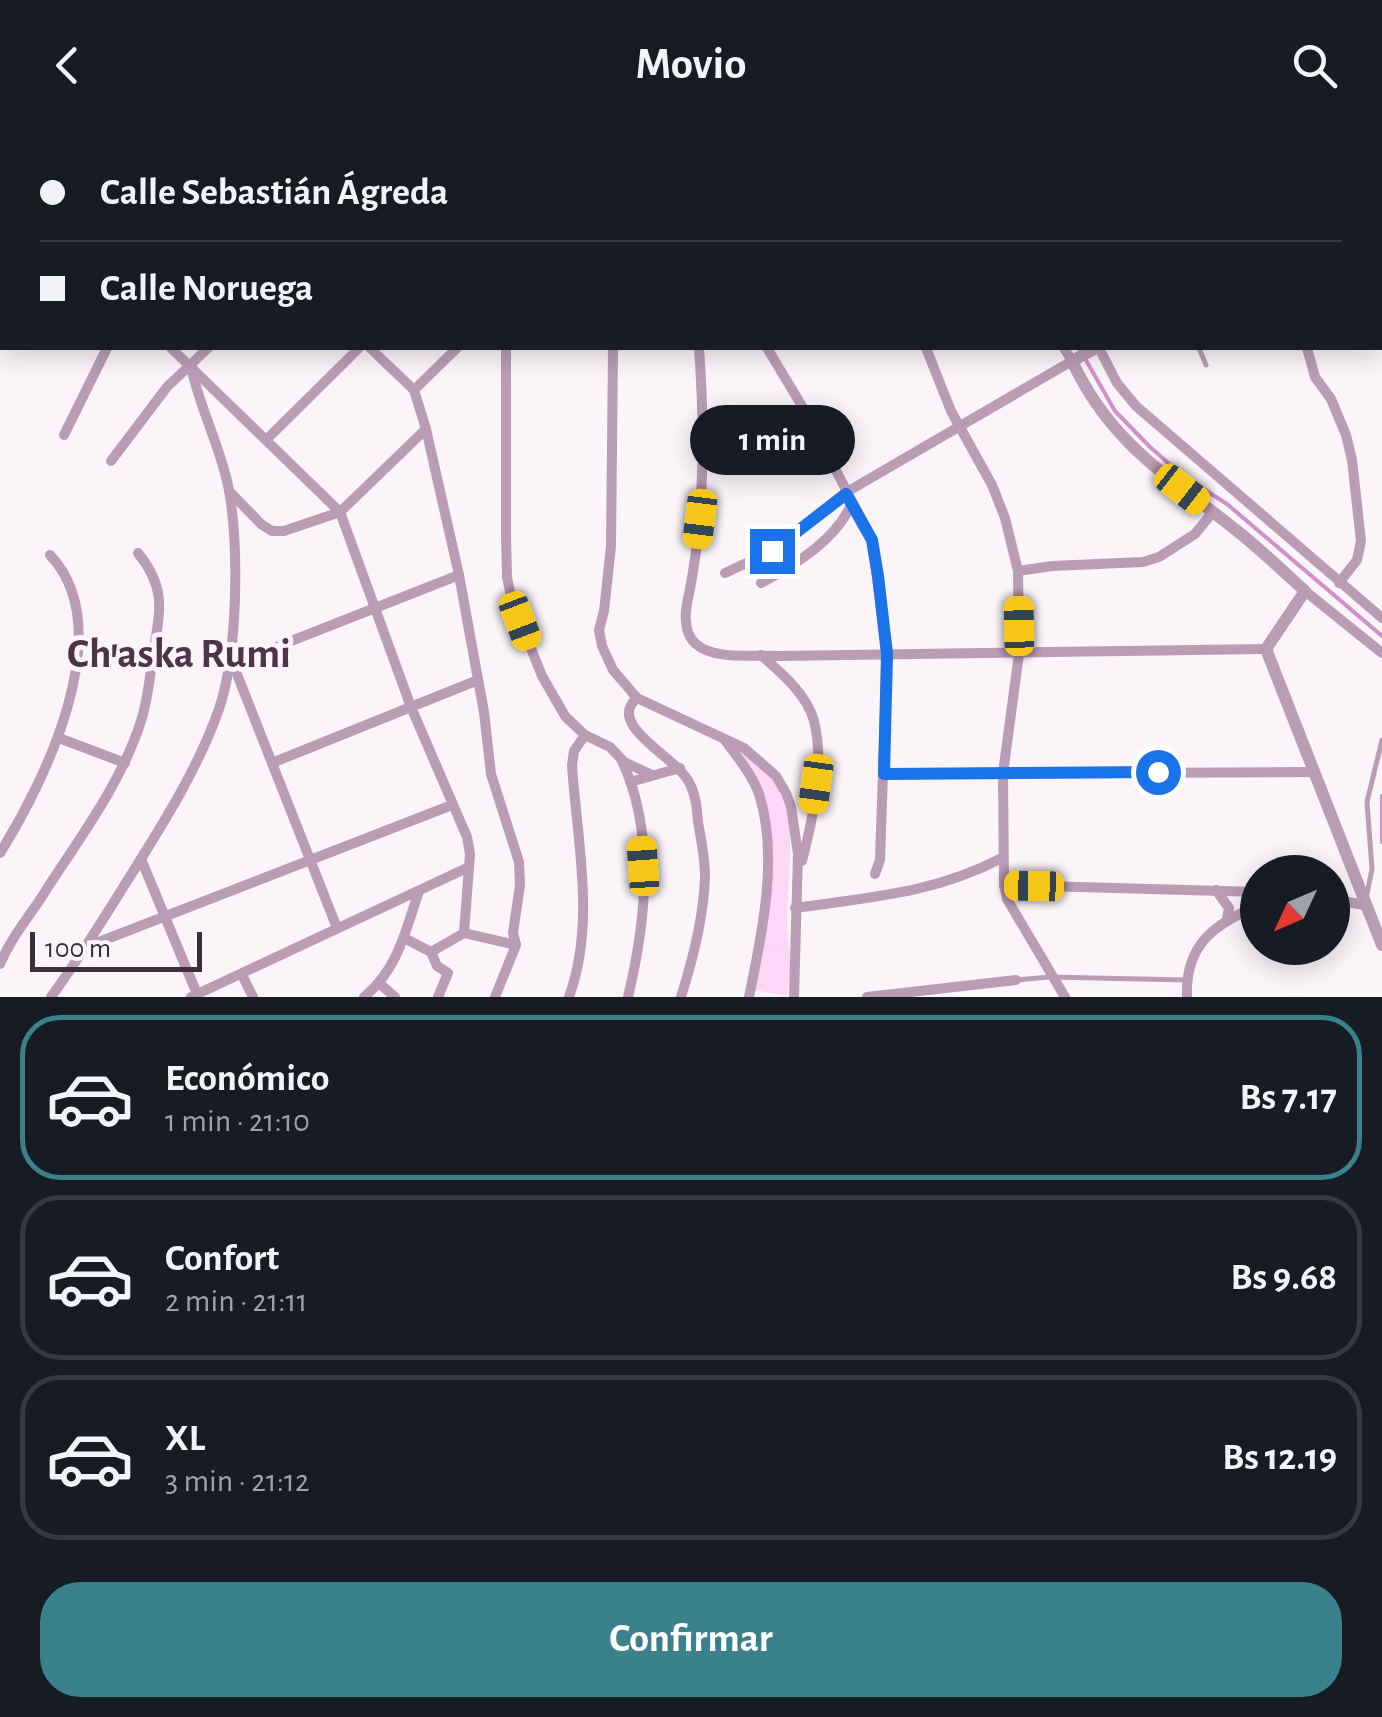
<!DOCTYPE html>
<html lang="es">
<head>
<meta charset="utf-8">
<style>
  body { margin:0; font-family:"Alegreya Sans",sans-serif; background:#242831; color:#f1f3f6; height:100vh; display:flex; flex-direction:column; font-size:38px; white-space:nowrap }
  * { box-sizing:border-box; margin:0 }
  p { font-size:32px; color:#9ea1a6 }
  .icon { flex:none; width:55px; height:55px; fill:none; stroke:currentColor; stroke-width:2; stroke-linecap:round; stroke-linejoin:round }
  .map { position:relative; height:867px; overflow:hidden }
  .details { display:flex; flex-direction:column; background:#171b24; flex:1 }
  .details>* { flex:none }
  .hud { position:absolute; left:0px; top:0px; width:1382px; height:220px; box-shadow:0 5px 25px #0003; display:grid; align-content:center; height:220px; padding:0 40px; background:#171b24 }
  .needle { width:65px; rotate:226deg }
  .tools { position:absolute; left:1240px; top:725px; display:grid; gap:20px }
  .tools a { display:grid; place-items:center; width:110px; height:110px; border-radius:50%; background:#171b24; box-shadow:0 5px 25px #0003; font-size:50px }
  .scale { position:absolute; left:30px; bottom:25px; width:172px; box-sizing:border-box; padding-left:10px; border:5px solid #3b2f39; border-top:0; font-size:28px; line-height:35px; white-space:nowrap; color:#3b2f39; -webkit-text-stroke:8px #fbf5fa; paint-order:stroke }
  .end { position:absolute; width:45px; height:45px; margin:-22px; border:12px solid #1a73e8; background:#fff; box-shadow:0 0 0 5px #fff }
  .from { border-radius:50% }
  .bubble { position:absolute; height:70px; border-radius:35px; background:#171b24; box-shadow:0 5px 25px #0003; font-size:32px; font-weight:700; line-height:70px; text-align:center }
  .car { position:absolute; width:30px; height:60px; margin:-30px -15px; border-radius:12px; box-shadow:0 0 8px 2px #0007; background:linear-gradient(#f5c518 24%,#345 0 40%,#f5c518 0 76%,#345 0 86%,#f5c518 0) }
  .hud b { display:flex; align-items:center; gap:35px; height:95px; font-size:38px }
  .hud b+b { border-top:2px solid #363941 }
  .hud i { width:25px; height:25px; background:#f1f3f6 }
  ul { padding:18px 0 0; list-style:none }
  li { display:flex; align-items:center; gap:30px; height:165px; margin:0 20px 15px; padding:0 20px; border:5px solid #363941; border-radius:40px }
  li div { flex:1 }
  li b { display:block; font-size:38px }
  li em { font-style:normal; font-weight:700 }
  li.selected { border-color:#3a818b }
  li>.icon { width:90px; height:90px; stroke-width:1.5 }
  .primary-button { display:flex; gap:20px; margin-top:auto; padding:20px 40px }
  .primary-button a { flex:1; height:115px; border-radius:40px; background:#3a818b; color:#fff; font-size:40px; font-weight:700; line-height:115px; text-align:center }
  header { display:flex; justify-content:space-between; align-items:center; height:130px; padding:0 40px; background:#171b24; font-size:45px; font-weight:700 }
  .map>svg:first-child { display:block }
</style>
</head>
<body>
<header><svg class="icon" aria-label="back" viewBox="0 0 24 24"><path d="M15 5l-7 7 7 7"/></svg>Movio<svg class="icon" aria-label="search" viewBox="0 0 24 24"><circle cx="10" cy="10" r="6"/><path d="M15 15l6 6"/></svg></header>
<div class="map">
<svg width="1382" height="867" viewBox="0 0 1382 867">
  <rect width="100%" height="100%" fill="#fbf5fa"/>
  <!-- green -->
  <path fill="#fed6f7" d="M733 617C806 654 789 721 787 789 786 802 790 814 790 827 791 840 789 853 787 866L755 860 768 687Z"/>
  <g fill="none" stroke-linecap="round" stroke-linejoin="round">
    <!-- stream -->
    <g stroke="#d290c8" stroke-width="4">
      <path d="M959 0 961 2"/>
      <path d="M1079 218 1115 281 1150 317 1182 345 1227 374 1382 506"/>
      <path d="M1382 666V712"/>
    </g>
    <!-- service -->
    <g stroke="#ba9cb5" stroke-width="5">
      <path d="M1199 218 1206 235"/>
      <path d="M1367 764 1372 739 1367 672 1382 610"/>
      <path d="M1016 850 1050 847 1186 850"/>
    </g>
    <!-- minor -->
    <g stroke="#ba9cb5" stroke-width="10">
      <path d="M344 0 347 2"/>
      <path d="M463 0 465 2"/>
      <path d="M535 0 536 2"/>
      <path d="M747 0V2"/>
      <path d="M815 0 818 2"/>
      <path d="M941 0 942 2"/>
      <path d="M1115 0 1116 2"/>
      <path d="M210 2 211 0"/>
      <path d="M447 2 449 0"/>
      <path d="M1380 76 1382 75"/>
      <path d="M0 149 2 150"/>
      <path d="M171 218 340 382 411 577 467 707 470 724 464 803 431 822 437 836 448 843 438 867"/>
      <path d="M370 218 414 260 426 299 459 445 484 582 491 644 519 732 520 755 513 803 516 815 495 867"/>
      <path d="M506 218V407L507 447 512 471 542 546 565 586 585 605 610 617 624 632 652 645"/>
      <path d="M613 218 611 416 604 481 599 500 602 516 613 540 637 568 744 618 776 646 786 663 791 677 798 724 794 867"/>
      <path d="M699 218C705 299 705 384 689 464 685 480 682 502 696 514 715 531 756 524 779 526L1266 519"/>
      <path d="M767 218 802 276 872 409 887 524 880 730 875 744"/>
      <path d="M926 218 951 281 992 355 1005 388 1018 441 1019 524 1003 643 1004 755 1007 769 1065 867"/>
      <path d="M1099 218 1117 253 1136 276 1382 488"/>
      <path d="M1307 218 1315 247 1331 269 1346 305 1352 330 1361 411 1357 430 1339 453"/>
      <path d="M414 260 457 218"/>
      <path d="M64 305 107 218"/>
      <path d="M267 309 359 218"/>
      <path d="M111 331 167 257 208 218"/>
      <path d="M229 361 261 394 272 401H284L340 382 426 299"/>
      <path d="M1018 441 1052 436 1143 432 1159 427 1195 404 1212 383"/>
      <path d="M725 443 772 421 845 363 1072 231 1064 218"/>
      <path d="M761 453C795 435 836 410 852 373"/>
      <path d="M1305 461 1382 523"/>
      <path d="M229 524 248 528 459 445"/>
      <path d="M761 525C781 543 807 564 814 591 825 635 813 688 802 731"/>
      <path d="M231 529 337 798"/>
      <path d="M637 568C605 596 678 627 690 654 696 666 697 679 698 692 701 709 705 728 705 746 704 786 693 829 681 867"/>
      <path d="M59 608 125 633"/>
      <path d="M725 610C737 627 752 644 759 664 779 726 762 804 749 867"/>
      <path d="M621 629C656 701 646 792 628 867"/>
      <path d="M272 633 478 550"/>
      <path d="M884 644 1312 642"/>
      <path d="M630 652 680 638"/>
      <path d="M0 723C45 651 120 499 50 425"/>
      <path d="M141 729 197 864"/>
      <path d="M1004 755 1258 762"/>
      <path d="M1216 760 1229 778 1227 789"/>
      <path d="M1332 769 1364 775"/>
      <path d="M795 778C871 767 932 764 1002 728"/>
      <path d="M464 803 516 815"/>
      <path d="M404 808 431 822"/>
      <path d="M86 817 452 675"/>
      <path d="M0 834C12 805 32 784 48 757 82 705 122 651 141 591 148 570 150 546 153 524 160 481 167 459 138 423"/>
      <path d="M242 845 253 867"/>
      <path d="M380 854 395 867"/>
      <path d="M51 867C81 826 107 783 134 740 166 689 199 636 219 579 238 523 239 418 229 360 221 318 200 279 191 237"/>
      <path d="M191 867 469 737"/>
      <path d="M364 867C397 840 405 803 418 764"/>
      <path d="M569 867C596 792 577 712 572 635L574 621 585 605"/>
      <path d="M867 867 1016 850"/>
      <path d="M1187 867C1185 814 1214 795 1258 775"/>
    </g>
    <!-- tertiary -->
    <g stroke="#ba9cb5" stroke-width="12">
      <path d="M974 0 975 2"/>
      <path d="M86 2 87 0"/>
      <path d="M0 204 2 198"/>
      <path d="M1096 218 1072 231C1111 314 1167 345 1236 400 1260 419 1282 440 1305 461L1266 519 1382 815"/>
    </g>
  </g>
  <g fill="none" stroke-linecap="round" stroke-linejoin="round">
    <!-- route -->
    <path stroke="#1a73e8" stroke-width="12" d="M772 421 846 364 872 410 878 446 887 524 884 644 1158 642"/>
  </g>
  <g text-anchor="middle" stroke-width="10" stroke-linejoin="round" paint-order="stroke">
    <!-- neighbourhood labels -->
    <g font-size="42" font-weight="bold" fill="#4c3449" stroke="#fbf5fa">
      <text x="179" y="537">Ch'aska Rumi</text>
    </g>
  </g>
</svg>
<div class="tools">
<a><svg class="needle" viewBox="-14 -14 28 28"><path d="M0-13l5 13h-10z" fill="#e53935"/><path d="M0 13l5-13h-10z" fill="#9ea1a6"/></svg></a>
</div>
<div class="scale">100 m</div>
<i class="end from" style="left:1158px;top:642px"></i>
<i class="end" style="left:772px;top:421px"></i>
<div class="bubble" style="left:690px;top:275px;width:165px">1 min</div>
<i class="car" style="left:1182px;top:359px;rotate:128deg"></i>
<i class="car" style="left:700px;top:389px;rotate:187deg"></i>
<i class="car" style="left:520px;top:491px;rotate:159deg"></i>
<i class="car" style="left:1019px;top:496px;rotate:359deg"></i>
<i class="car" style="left:816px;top:654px;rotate:188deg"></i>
<i class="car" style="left:643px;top:736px;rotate:356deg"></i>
<i class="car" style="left:1034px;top:756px;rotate:271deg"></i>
<div class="hud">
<b><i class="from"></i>Calle Sebastián Ágreda</b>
<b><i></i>Calle Noruega</b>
</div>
</div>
<section class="details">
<ul>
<li class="selected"><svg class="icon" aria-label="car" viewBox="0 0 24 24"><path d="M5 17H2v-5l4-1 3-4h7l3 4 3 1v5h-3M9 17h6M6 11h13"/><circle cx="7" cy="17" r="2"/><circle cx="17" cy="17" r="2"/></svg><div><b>Económico</b><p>1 min · 21:10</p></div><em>Bs 7.17</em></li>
<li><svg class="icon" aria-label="car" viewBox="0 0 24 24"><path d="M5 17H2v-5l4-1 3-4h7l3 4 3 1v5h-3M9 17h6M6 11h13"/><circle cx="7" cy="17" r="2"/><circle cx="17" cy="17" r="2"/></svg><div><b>Confort</b><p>2 min · 21:11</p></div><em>Bs 9.68</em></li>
<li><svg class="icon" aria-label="car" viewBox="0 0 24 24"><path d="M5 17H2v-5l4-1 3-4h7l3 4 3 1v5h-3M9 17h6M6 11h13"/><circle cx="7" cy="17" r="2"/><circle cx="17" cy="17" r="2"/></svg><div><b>XL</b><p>3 min · 21:12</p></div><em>Bs 12.19</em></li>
</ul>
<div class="primary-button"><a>Confirmar</a></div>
</section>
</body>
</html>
